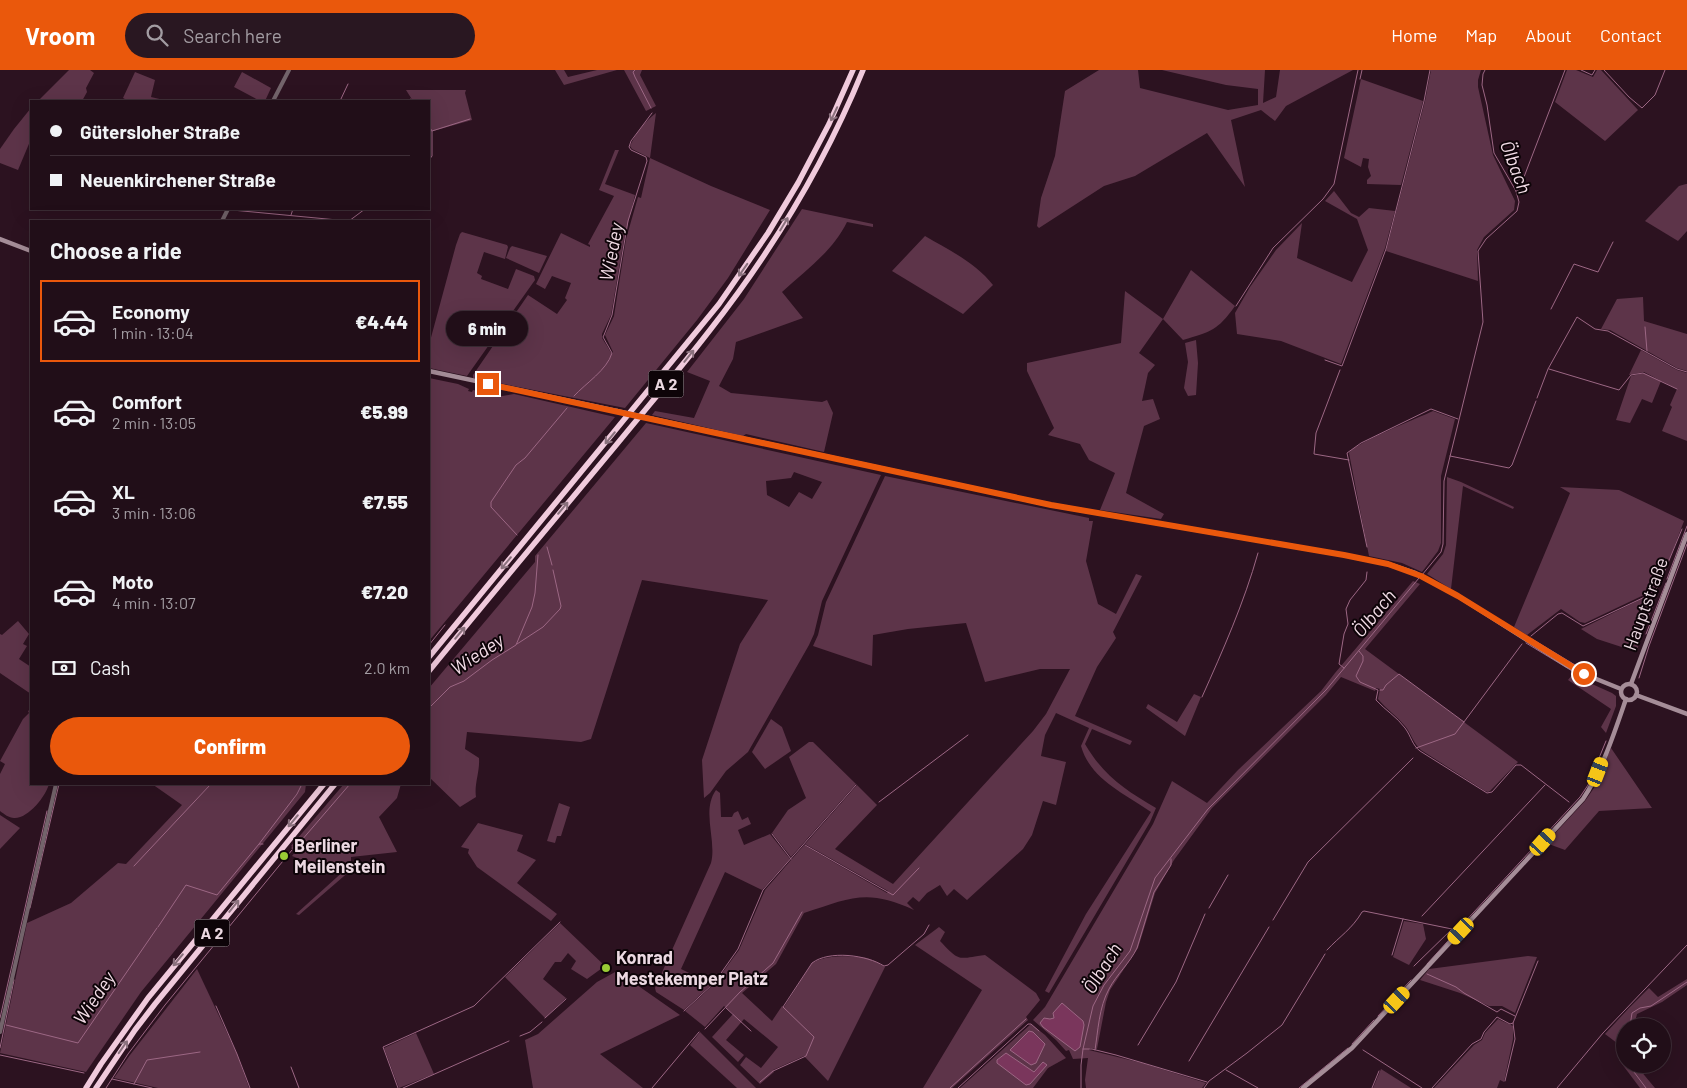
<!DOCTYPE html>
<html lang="en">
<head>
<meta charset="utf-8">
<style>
  body { margin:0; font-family:Barlow,sans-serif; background:#291721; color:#f1f3f6; height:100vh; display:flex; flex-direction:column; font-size:19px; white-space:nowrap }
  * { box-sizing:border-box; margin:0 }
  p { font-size:16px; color:#a29ca2 }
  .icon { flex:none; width:28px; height:28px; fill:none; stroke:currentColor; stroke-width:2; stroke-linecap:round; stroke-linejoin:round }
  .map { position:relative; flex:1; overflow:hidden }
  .side { position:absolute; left:30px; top:150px; width:400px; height:565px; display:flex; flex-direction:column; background:#210e18; border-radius:0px; box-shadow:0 5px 20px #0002,0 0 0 1px #3e2e37 }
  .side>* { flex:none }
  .top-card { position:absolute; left:30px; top:30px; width:400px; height:110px; border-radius:0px; box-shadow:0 5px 20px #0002,0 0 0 1px #3e2e37; display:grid; align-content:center; height:110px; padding:0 20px; background:#210e18 }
  .controls { position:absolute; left:1616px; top:948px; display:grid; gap:10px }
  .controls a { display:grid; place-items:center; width:55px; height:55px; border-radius:50%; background:#210e18; box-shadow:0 5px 20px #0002,0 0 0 1px #3e2e37; font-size:25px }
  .end { position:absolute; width:22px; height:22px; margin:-11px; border:6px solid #ea580c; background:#fff; box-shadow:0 0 0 2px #fff }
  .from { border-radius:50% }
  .bubble { position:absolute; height:35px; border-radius:18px; background:#210e18; box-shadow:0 5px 20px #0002,0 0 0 1px #3e2e37; font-size:16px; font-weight:800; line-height:35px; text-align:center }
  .car { position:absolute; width:15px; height:30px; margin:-15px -8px; border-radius:6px; box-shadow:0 0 4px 1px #0007; background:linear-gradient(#f5c518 24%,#345 0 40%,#f5c518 0 76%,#345 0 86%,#f5c518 0) }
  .top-card b { display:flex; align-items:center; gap:18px; height:48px; font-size:19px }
  .top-card b+b { border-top:1px solid #3e2e37 }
  .top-card i { width:12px; height:12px; background:#f1f3f6 }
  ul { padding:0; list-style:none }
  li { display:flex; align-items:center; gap:15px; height:82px; margin:0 10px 8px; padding:0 10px; border:2px solid transparent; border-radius:0px }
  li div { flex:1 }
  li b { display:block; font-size:19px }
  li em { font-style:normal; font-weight:800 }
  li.selected { border-color:#ea580c }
  li>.icon { width:45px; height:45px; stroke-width:1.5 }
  h2 { padding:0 20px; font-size:22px; line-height:60px }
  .pay { display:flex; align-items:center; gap:12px; height:55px; padding:0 20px; font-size:19px }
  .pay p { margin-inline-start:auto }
  .cta { display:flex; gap:10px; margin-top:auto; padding:10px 20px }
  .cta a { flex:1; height:58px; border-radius:30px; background:#ea580c; color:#fff; font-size:20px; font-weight:800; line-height:58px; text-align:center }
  header { display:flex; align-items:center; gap:30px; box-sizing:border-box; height:70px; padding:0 25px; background:#ea580c; color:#fff }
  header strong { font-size:24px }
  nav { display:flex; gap:28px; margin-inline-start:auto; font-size:18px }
  .search { width:350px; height:45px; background:#291721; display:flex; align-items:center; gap:12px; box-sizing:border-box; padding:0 18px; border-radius:28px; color:#a29ca2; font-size:19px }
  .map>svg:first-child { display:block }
</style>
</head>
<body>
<header>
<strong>Vroom</strong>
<div class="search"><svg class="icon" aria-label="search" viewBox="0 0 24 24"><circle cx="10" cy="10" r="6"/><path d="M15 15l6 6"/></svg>Search here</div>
<nav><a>Home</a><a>Map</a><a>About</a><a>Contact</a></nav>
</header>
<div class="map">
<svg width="1687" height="1018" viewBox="0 0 1687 1018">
  <rect width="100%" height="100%" fill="#2c1220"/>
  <!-- green -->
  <g fill="#5d3449" fill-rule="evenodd">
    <path d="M69 0H90L94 3 86 18 87 22 82 31H38Z"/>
    <path d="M555 0H564L568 7 597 0H617L564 15Z"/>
    <path d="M624 0H642L640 5 656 36 646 41Z"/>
    <path d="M1099 0H1138L1140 18 1228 40 1258 35V19L1226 15 1162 0H1265L1263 33 1276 27 1280 0H1353L1286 36 1275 51 1261 40 1231 50 1245 117 1207 63 1135 106 1104 116 1039 158 1037 156 1041 128 1055 86 1065 21Z"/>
    <path d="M1431 0H1481L1478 10V17L1493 85 1515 131 1514 140 1484 167 1477 180 1478 211 1386 181 1425 31Z"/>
    <path d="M1567 0H1576L1593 7 1597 0H1601L1638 40 1605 71 1555 32Z"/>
    <path d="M135 2 155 10 151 27 168 31H129L123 28Z"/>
    <path d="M242 2 271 18 265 31H260L234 17Z"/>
    <path d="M1361 9 1423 31 1401 115 1367 114V110L1371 106 1368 97 1369 89 1363 88 1361 97 1344 88Z"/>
    <path d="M406 20H466L465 23 472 50 433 61 431 60V86L429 89V31H413Z"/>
    <path d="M31 38V69L18 100 0 93V79L14 59Z"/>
    <path d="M656 43 650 88 711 116 770 140 728 208 697 250 625 338 473 308V305L528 225 557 244 567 230 565 228 571 213 552 206 545 219 536 214 561 163 590 177V175L588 174 614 126 599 120 615 80H619L605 114 635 125 624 169 611 245 602 264V268L612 284 613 282 605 265 614 246 626 169 638 127 641 128 650 88 632 79 630 76C635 64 646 50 656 43Z"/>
    <path d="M1686 114H1687V161L1678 171 1645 151 1679 116Z"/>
    <path d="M1334 121 1351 143 1359 147 1369 138 1395 141 1385 178 1341 294 1281 271 1237 264 1235 243 1250 217 1276 180 1302 153 1297 188 1352 212 1368 180 1357 149 1325 131Z"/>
    <path d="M802 139 873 154V157L847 152C833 181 806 200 782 222L803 248 736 272 733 289 719 316 731 323 822 332 827 330 833 343 824 382 746 364 743 366 652 345 655 341 694 348 710 311 687 302 744 229Z"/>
    <path d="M462 162 507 175 508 177 505 189 484 182 477 203 482 206 481 209 508 219 516 199 534 206 535 210 467 306 429 298V275L456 175 460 164Z"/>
    <path d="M925 166C949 180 976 193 993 215L963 244 892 201Z"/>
    <path d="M512 176 547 186 539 203 506 188 510 178Z"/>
    <path d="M1191 200 1235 236C1217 261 1212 261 1183 270L1163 249 1139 283 1155 295 1148 303 1142 331 1153 329 1160 349 1144 356 1126 423 1164 444 1161 449 1100 440 1115 403 1089 390 1080 374 1048 365 1054 358 1027 301V293L1121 273 1125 221 1163 249Z"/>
    <path d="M1643 227 1644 251 1687 264V301L1677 298 1610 260 1601 259 1617 229Z"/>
    <path d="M1196 270 1198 293 1196 325 1188 326 1184 318 1188 292 1185 273Z"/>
    <path d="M1641 280 1677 300 1687 303V371L1662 361 1672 337 1670 335 1677 319 1661 311 1652 333 1642 329 1630 353 1616 350 1631 306 1644 303 1661 311 1644 302 1629 305Z"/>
    <path d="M429 308 458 314 469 319 468 321 472 322 473 320 502 326 514 324 615 347 429 571V364L430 363 429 359Z"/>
    <path d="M1433 341 1455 349 1441 406V473L1438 481 1422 502 1402 493 1369 486 1349 383C1355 373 1418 348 1433 341Z"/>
    <path d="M646 353 881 405 822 531 814 564 809 575 748 682 726 701 710 723 704 728 702 690 740 574 768 530 642 510 591 669 581 672 467 662 465 679 479 688C480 702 474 714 476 727L460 737 429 707V618L535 492V486ZM794 402 822 412 812 429 799 422 789 437 767 425 766 411 791 408Z"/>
    <path d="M885 406 1089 448V451H1093L1086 491 1098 534 1116 544 1136 504 1142 506 1113 562 1116 568 1097 597 1075 646 1132 671 1130 675 1092 659 1085 674C1103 705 1125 720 1156 738L1150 752 1049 923 1045 921 1086 844 1151 742C1125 724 1090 709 1081 676L1089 658 1056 643 1045 665 1041 686 1066 692 1056 735 1043 731 1032 765 1023 779 967 830 954 819 947 826 940 815 927 823 919 832 913 827 907 833 914 840C867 818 850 828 804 843L776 894 742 923 772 951 782 936 784 937 812 893C823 885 854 885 867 888 874 890 879 893 885 897L828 1011 804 986 773 1000 774 1002 760 1014 740 995 746 987 761 998 778 977 744 949 726 970 744 985 738 992 712 967 733 944 724 936 705 957 685 941 714 914 739 880 765 820 804 775 887 823 888 821 805 774 857 715 877 735 835 779 893 814 1033 661 1046 644 1070 599H1040L985 612 966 553 908 559 873 565 872 596 813 576 818 565 826 532Z"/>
    <path d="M1447 407 1461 412 1514 437 1513 439 1463 416 1451 519 1427 504 1443 484 1446 475Z"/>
    <path d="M1560 417 1619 420 1684 451 1662 509 1657 516 1648 523 1585 553 1580 552 1561 539 1527 565 1514 557 1570 423Z"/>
    <path d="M1413 511 1420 514 1365 579 1518 692 1490 721 1488 722 1485 721 1421 680C1413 673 1411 663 1405 656 1397 646 1386 639 1378 629L1380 619 1376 618 1375 621 1341 607 1326 625 1212 738 1174 790 1155 823 1138 878 1110 920 1106 932 1097 979 1090 978 1089 980 1142 993 1206 1013 1202 1018H1086L1085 1010 1088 988 1073 989 1069 980 1066 981 1056 970 1033 950 1045 937 1153 754 1172 711 1207 733 1238 700 1321 621 1335 603Z"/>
    <path d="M1655 522 1653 537 1640 568 1637 582 1597 569 1581 559Z"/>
    <path d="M18 551 29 564 23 574 27 576 19 589 31 597V624L0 603V564L2 565Z"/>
    <path d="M1572 605 1612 623 1616 626V636L1606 663 1601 657 1611 639 1568 610Z"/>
    <path d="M1194 624 1201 627 1185 666 1146 638 1148 634 1177 652Z"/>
    <path d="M31 639V714H49C46 726 28 749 14 748 9 748 4 744 0 741V704L5 694 0 691 23 649 29 643 28 641Z"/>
    <path d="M771 649 782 657 791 681 765 699 752 682Z"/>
    <path d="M809 672H813L856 714 791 787 772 763 788 740 806 728 789 687Z"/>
    <path d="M1611 678 1652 738 1599 741 1565 780 1546 773 1585 731 1594 718Z"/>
    <path d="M152 714H306L305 722 141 922 86 1002 0 983 27 853 71 833 118 793 126 794 182 735Z"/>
    <path d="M344 714H401L397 728 379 747 397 782 351 787V794C330 796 312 794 292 786L297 780 291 776Z"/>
    <path d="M716 720 720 723 721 747H732L734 743 738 741 742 750 748 747 751 754 738 760 744 775 770 764 790 789 762 820 725 802 681 899 712 914 684 940 656 922 655 918 711 793C717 770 701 741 716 720Z"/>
    <path d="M559 733 570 737 561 766H557L555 773 547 771Z"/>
    <path d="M0 745 20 758 0 779Z"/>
    <path d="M478 753 523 765 517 781 536 790 517 813 557 844 551 851 477 797 468 783 469 779 461 777Z"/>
    <path d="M346 799 351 800 299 845 296 844Z"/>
    <path d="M1404 851 1423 854 1426 869 1409 895 1393 887Z"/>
    <path d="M560 853 605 896 587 909 571 899 576 891 568 883 561 892H555L543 909 566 928 545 948 505 907Z"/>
    <path d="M939 857 945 862 940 871C960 892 957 889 985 885L1036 923 1040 930 1026 947 1028 950 952 1018H923L982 920 915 875Z"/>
    <path d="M1528 886 1537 887 1515 943 1502 936H1489L1460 923 1420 910 1429 899Z"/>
    <path d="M197 899 237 984 249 1018H158L114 1008 130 985Z"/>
    <path d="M617 901 680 945 600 984 643 1018H533L525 970 538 964 597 912Z"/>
    <path d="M1687 909V915L1662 932 1637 944 1634 956H1625V994H1635L1655 1018H1640L1619 990 1621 976 1605 964 1628 939 1649 918 1658 927Z"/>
    <path d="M1498 949 1513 956V969L1504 1012 1500 1010 1497 1018H1434L1474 975 1482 970 1485 963Z"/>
    <path d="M1031 954 1045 965 1066 988 1048 998 1033 1018H960Z"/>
    <path d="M700 962 756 1018H737L690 975Z"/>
    <path d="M416 963 434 1004 399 1018 384 978Z"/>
    <path d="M1381 999 1411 1018H1373Z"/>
  </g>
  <!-- water -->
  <g fill="#7a365c" stroke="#9c6784">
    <path d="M1062 933 1083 951 1084 955 1080 977 1075 981 1043 957 1040 953 1044 948 1050 949 1054 948 1053 943Z"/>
    <path d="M1029 961 1033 962 1045 974 1036 993 1031 995 1010 980Z"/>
    <path d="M1006 983 1034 1002 1043 992 1047 995 1030 1014 1026 1015 997 993V990Z"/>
  </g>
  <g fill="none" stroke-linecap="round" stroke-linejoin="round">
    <!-- stream -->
    <g stroke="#9c6784" stroke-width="1">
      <path d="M635 0 633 2 635 7 651 38"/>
      <path d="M1581 0 1592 5 1595 0"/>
      <path d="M1604 0 1629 27 1642 38 1655 25 1665 0"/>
      <path d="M1360 9 1362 0"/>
      <path d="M411 29 412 31"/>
      <path d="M340 31 348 14"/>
      <path d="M429 56 432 61V86L429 90"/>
      <path d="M432 61 470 49"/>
      <path d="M1516 121 1519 120 1565 0"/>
      <path d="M232 140 348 151"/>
      <path d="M291 145 293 139"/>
      <path d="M349 151 365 139"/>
      <path d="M1236 236 1273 178 1323 129 1334 114 1358 0"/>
      <path d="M1551 239 1574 194 1598 202 1613 172"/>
      <path d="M1645 257 1647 281"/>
      <path d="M1325 290 1342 296 1386 179 1424 31 1430 0"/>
      <path d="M1549 299 1619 320 1631 305 1643 303 1677 319"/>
      <path d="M1340 300 1316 363 1314 384 1349 390"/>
      <path d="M574 326C586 313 607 300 612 283L603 267 604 265 612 245 628 151 647 91 646 87 631 80 629 77 631 71 652 43"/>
      <path d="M1537 328 1548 299 1577 247 1595 259 1608 261 1677 299 1687 302"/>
      <path d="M1450 386 1509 398 1512 395 1536 331"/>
      <path d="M517 465 491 437V432L516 395 525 388 567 338"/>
      <path d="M547 477 552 495"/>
      <path d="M1367 477 1347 383 1361 373 1431 339 1458 349"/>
      <path d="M1422 505 1441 482 1443 474 1444 411 1483 252 1478 181 1486 169 1517 141 1519 132 1516 121 1494 83 1487 35 1482 15 1483 4 1485 0"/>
      <path d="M1667 509 1687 456"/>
      <path d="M1646 564 1666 513"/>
      <path d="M1531 566 1558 544 1562 543 1583 556 1649 525 1658 517 1682 459"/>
      <path d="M1532 569 1585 601"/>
      <path d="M1526 573 1582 607"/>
      <path d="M517 574 543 557 560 539 561 536 553 500"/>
      <path d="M429 575 445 555"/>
      <path d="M1359 581 1363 586V591L1356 606 1360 612 1378 620 1376 630C1385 640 1397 647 1405 658 1411 666 1412 675 1420 681L1487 723 1492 722 1516 695H1521L1569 732"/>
      <path d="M1344 598 1339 594 1344 564 1348 554 1346 539 1350 530 1366 510 1367 502"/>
      <path d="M1639 608 1649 576 1687 474"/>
      <path d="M1380 620H1383L1386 615 1399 604 1464 652"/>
      <path d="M1202 627C1223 580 1244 533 1258 483"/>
      <path d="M429 638 450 617 464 611 492 590 516 575 532 537 535 523 538 485"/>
      <path d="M1416 678 1455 664 1522 574"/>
      <path d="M879 732 968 665"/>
      <path d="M772 764 791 789"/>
      <path d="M259 774 297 724 302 714"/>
      <path d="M805 775 893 825 919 798"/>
      <path d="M292 778H295L350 714"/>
      <path d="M134 796 210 715"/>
      <path d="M30 838 59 714"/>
      <path d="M1209 838 1228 805"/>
      <path d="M1422 846 1545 715"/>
      <path d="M1273 850 1308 792 1413 688"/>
      <path d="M1462 855 1580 727 1588 715 1606 671"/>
      <path d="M158 857 186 815 217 825 259 774H263"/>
      <path d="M1327 880C1340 866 1352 859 1362 842L1364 841 1452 859"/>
      <path d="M1392 885 1403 849"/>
      <path d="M1427 894 1457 861"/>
      <path d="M1414 896 1451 860"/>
      <path d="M1427 904 1456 917 1464 923 1497 942 1501 939 1515 946"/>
      <path d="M1398 924 1411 910"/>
      <path d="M216 936 237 984 250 1018"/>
      <path d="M726 938 751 961"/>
      <path d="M684 941 714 913 738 879 763 820 856 715"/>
      <path d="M1378 946 1394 929"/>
      <path d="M0 948 47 741"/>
      <path d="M545 948 566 929"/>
      <path d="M6 955 78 973 157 858"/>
      <path d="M1630 956 1632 943 1640 938 1651 936 1687 912"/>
      <path d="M705 959 740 922 773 893 802 842"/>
      <path d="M520 966 530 962 542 952"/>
      <path d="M1352 974 1374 950"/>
      <path d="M1138 975 1176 912 1205 844"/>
      <path d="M0 978 14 910"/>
      <path d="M1083 979H1092L1116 985 1207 1012"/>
      <path d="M1095 980C1098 961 1099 937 1109 919 1116 905 1130 893 1137 878L1154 822 1171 795V789"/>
      <path d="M1363 980 1422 1018"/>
      <path d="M0 985 84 1003"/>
      <path d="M1189 991 1269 857"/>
      <path d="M1628 994 1646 1018"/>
      <path d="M291 997 299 1018"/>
      <path d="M1226 1000 1258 1018"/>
      <path d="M112 1009 152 1018"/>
      <path d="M1505 1011 1515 969 1513 953 1538 891"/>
      <path d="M760 1012 773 1001 806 986 814 967 783 937 812 893C829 880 867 885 884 896L888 895 924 864 929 855"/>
      <path d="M134 1014 147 990 200 982"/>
      <path d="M106 1018 128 984 165 935 292 780"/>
      <path d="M398 1018 383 977 474 936 560 852"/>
      <path d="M403 1018 509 971"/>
      <path d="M652 1018 699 962"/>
      <path d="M950 1018 1026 949"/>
      <path d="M958 1018 1028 954H1031L1039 961"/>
      <path d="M1081 1018V995L1083 979 1093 936 1104 915 1130 881 1155 808 1208 739 1326 620 1419 508"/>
      <path d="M1204 1018 1209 1011 1247 983 1282 955 1325 884"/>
      <path d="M1299 1018 1348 978"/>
      <path d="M1372 1018 1379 1001"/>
      <path d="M1432 1018 1472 974 1481 969 1484 962 1497 947 1510 954 1513 953"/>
      <path d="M1557 1018 1603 963 1687 875"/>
    </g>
    <!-- tertiary -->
    <g stroke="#73646b" stroke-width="4">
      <path d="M273 31 289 0"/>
      <path d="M222 151 228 139"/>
      <path d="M0 962 56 714"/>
    </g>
    <!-- secondary -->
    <g stroke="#a58d98" stroke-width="4.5">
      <path d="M0 169 31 181"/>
      <path d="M429 301 617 341"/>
      <path d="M653 349 1051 435 1344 485 1388 494 1415 503 1458 526 1568 596 1584 604 1621 619"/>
      <path d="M1631 614 1687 464"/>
      <circle cx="1629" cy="622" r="8"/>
      <path d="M1636 625 1687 644"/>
      <path d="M1303 1018 1352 978 1583 729C1602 701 1615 661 1626 629"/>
    </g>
    <!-- motorway -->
    <g stroke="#f0cadc" stroke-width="5.5">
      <path d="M429 587 719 234 768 163 798 113 829 54 853 0"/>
      <path d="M429 601C491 525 554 450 617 374 648 336 680 299 710 260 772 181 825 93 863 0"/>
      <path d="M86 1018 101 994 148 928 324 714"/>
      <path d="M96 1018 135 960 155 934 335 714"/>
    </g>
    <!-- secondary-bridge -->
    <path stroke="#a58d98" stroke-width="4.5" d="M617 341 653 349"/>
  </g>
  <!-- one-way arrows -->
  <defs><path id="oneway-shaft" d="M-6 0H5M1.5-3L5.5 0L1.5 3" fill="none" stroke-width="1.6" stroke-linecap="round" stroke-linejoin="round" transform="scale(1.25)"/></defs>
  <g stroke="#8a717d">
    <use href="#oneway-shaft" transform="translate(834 44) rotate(115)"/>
    <use href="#oneway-shaft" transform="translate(784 154) rotate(-59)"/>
    <use href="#oneway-shaft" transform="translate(743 200) rotate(125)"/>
    <use href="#oneway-shaft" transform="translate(689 286) rotate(-51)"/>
    <use href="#oneway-shaft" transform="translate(610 368) rotate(130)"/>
    <use href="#oneway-shaft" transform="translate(563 438) rotate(-50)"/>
    <use href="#oneway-shaft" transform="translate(506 493) rotate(130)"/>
    <use href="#oneway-shaft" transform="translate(460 563) rotate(-50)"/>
    <use href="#oneway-shaft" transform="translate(293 751) rotate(130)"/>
    <use href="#oneway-shaft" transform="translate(234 836) rotate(-51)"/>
    <use href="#oneway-shaft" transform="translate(178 890) rotate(130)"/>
    <use href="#oneway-shaft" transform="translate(123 977) rotate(-55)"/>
  </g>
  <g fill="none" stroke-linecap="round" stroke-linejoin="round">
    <!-- route -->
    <path stroke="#ea580c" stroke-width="6" d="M488 314 1051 435 1344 485 1388 494 1421 506 1458 526 1584 604"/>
  </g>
  <!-- markers -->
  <g fill="#99cb35" stroke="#0d0408" stroke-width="2">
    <circle cx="284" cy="786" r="5"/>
    <circle cx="606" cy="898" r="5"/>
  </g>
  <g text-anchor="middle" stroke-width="4" stroke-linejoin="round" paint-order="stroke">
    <!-- shield labels -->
    <g fill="#0d0408" stroke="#a999a1" stroke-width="1">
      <rect x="648.5" y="300.5" width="35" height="27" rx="4"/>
      <rect x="194.5" y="849.5" width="35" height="27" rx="4"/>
    </g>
    <g font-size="16" font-weight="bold" fill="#ecd9e2">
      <text x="666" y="320">A 2</text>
      <text x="212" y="869">A 2</text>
    </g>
    <!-- street labels -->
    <g font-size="18" fill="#ecd9e2" stroke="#0d0408">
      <text transform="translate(1646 534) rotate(-70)" y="6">Hauptstraße</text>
    </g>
    <!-- poi labels -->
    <g font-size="18" font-weight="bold" fill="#ecd9e2" stroke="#0d0408" text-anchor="start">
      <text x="294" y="782">Berliner<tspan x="294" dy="21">Meilenstein</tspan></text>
      <text x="616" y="894">Konrad<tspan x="616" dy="21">Mestekemper Platz</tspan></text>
    </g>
    <!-- water labels -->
    <g font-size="19" font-style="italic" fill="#f2dce6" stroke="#0d0408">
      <text transform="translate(1516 97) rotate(69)" y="7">Ölbach</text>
      <text transform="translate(611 182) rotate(-79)" y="7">Wiedey</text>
      <text transform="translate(1374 543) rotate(-50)" y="7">Ölbach</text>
      <text transform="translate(477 584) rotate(-33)" y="7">Wiedey</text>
      <text transform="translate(1102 898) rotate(-58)" y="7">Ölbach</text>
      <text transform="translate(94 928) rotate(-56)" y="7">Wiedey</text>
    </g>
  </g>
</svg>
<div class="controls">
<a><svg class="icon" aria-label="locate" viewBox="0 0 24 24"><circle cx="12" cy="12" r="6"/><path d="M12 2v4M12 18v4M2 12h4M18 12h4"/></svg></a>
</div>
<i class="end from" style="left:1584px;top:604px"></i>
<i class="end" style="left:488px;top:314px"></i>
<div class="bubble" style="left:446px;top:241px;width:82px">6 min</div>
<i class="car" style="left:1598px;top:702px;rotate:21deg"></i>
<i class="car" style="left:1543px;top:772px;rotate:42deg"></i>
<i class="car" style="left:1461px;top:861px;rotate:223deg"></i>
<i class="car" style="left:1397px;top:930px;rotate:43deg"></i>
<div class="top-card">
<b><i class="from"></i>Gütersloher Straße</b>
<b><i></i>Neuenkirchener Straße</b>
</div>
<section class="side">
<h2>Choose a ride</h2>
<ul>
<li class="selected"><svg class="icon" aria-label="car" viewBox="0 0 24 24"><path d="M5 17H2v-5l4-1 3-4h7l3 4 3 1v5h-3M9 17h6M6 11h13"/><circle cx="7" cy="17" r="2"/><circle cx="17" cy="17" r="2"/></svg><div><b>Economy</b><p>1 min · 13:04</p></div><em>€4.44</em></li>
<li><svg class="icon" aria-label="car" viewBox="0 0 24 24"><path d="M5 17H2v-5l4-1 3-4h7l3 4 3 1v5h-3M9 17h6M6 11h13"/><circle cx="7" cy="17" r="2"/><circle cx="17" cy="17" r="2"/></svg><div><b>Comfort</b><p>2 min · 13:05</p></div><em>€5.99</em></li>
<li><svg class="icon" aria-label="car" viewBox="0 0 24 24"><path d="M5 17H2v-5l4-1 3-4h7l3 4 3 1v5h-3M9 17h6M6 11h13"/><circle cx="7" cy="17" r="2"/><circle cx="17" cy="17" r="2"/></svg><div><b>XL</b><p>3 min · 13:06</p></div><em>€7.55</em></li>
<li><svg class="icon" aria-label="car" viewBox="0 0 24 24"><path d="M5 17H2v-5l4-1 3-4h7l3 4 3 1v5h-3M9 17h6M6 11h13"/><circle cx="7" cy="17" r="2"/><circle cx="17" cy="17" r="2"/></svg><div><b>Moto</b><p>4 min · 13:07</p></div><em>€7.20</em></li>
</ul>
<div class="pay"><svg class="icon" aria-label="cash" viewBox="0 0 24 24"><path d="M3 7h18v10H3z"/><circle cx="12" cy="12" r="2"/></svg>Cash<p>2.0 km</p></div>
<div class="cta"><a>Confirm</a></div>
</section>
</div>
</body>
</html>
